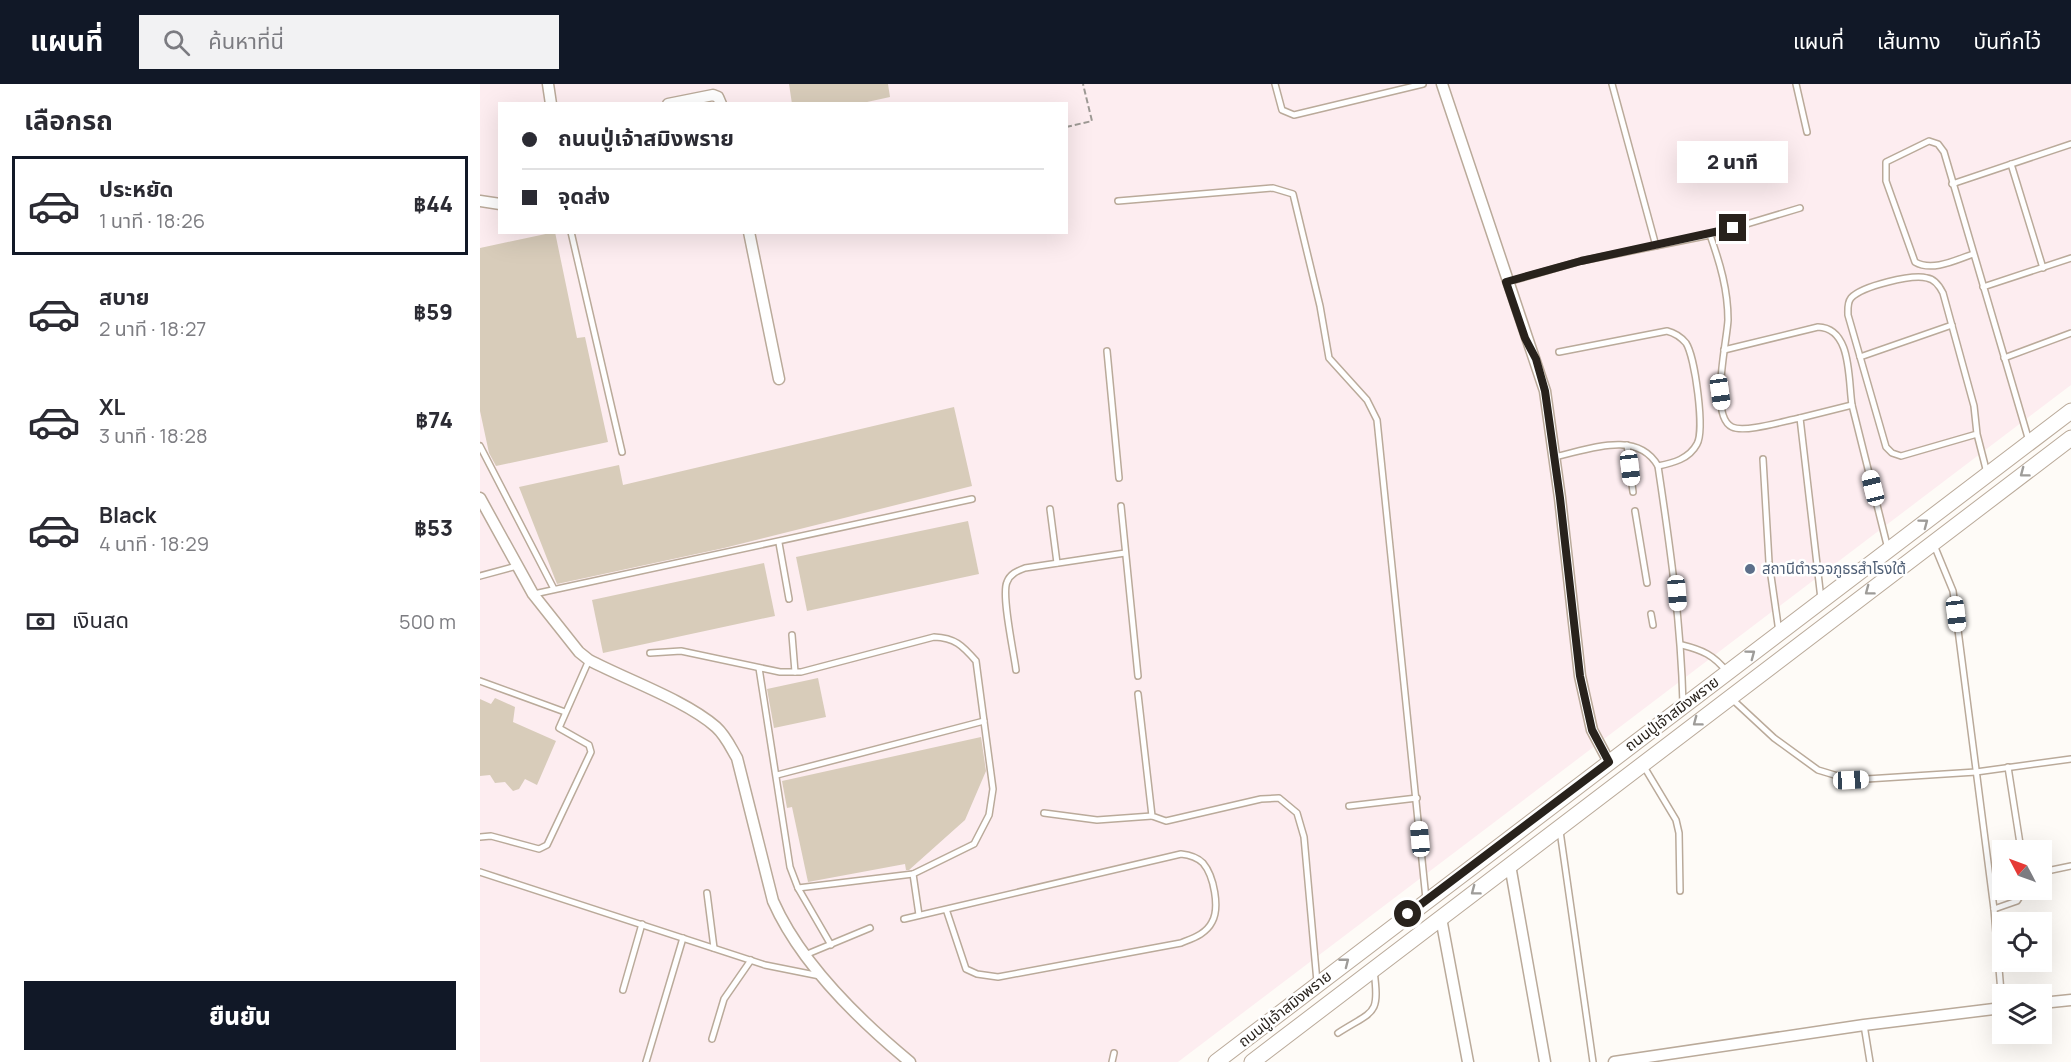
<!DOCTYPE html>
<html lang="th">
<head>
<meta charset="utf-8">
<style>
  body { margin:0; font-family:Manrope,"Noto Sans Thai",sans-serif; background:#f2f2f3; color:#2b2b33; height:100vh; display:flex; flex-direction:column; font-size:22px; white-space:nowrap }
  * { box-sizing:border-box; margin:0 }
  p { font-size:20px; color:#7c7c81 }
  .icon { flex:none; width:33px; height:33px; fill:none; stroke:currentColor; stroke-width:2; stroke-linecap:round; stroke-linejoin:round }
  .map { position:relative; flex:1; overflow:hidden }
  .side { display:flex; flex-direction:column; background:#fff; width:480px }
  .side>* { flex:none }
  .guide { position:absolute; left:18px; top:18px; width:570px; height:132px; border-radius:0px; box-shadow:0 6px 24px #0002; display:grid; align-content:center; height:132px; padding:0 24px; background:#fff }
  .needle { width:39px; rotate:311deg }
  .tools { position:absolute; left:1512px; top:756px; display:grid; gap:12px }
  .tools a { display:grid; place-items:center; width:60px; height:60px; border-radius:0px; background:#fff; box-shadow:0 6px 24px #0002; font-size:30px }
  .end { position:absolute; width:27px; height:27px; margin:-14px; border:8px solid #28221c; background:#fff; box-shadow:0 0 0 3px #fff }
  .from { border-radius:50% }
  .bubble { position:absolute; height:42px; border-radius:0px; background:#fff; box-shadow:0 6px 24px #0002; font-size:20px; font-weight:800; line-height:42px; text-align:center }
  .car { position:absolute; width:18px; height:36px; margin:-18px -9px; border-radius:8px; box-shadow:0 0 4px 2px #0007; background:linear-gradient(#fff 24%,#345 0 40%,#fff 0 76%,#345 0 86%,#fff 0) }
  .guide b { display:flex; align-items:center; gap:21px; height:57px; font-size:22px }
  .guide b+b { border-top:2px solid #e1e1e2 }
  .guide i { width:15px; height:15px; background:#2b2b33 }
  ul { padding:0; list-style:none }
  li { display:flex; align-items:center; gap:18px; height:99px; margin:0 12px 9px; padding:0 12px; border:3px solid transparent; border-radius:0px }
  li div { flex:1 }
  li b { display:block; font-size:22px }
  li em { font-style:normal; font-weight:800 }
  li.on { border-color:#111827 }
  li>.icon { width:54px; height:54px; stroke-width:1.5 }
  h2 { padding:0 24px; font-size:27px; line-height:72px }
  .pay { display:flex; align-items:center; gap:15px; height:66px; padding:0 24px; font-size:22px }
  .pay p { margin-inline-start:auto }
  .cta { display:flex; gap:12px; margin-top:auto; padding:12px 24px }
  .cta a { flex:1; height:69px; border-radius:0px; background:#111827; color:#fff; font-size:24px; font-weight:800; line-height:69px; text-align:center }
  header { display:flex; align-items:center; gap:36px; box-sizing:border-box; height:84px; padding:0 30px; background:#111827; color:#fff }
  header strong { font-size:28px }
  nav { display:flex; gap:33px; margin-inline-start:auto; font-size:21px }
  .search { width:420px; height:54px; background:#f2f2f3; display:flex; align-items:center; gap:15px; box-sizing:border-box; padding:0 21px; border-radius:0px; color:#7c7c81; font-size:22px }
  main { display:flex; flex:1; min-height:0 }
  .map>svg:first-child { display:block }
</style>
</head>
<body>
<header>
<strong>แผนที่</strong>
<div class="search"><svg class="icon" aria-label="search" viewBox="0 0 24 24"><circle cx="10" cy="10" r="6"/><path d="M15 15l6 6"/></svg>ค้นหาที่นี่</div>
<nav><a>แผนที่</a><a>เส้นทาง</a><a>บันทึกไว้</a></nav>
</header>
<main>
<section class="side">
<h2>เลือกรถ</h2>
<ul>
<li class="on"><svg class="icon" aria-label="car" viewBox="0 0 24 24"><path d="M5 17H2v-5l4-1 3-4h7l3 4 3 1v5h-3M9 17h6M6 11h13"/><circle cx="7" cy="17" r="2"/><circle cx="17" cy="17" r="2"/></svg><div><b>ประหยัด</b><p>1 นาที · 18:26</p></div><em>฿44</em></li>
<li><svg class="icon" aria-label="car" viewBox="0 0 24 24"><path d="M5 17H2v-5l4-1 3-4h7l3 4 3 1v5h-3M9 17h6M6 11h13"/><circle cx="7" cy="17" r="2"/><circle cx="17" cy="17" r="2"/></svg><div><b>สบาย</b><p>2 นาที · 18:27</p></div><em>฿59</em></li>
<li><svg class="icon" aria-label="car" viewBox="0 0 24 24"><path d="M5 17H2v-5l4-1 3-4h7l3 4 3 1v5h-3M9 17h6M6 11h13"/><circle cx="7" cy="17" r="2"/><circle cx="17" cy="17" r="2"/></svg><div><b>XL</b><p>3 นาที · 18:28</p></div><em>฿74</em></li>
<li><svg class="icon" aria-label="car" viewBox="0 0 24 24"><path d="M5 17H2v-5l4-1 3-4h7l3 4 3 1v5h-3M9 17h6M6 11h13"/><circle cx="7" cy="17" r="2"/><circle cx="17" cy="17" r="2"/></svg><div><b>Black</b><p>4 นาที · 18:29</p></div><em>฿53</em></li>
</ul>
<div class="pay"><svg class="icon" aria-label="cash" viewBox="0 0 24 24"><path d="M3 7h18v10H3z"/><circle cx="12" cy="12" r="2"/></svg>เงินสด<p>500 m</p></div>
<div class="cta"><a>ยืนยัน</a></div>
</section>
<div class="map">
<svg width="1591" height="978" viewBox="0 0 1591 978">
  <rect width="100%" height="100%" fill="#fefbf7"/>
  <!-- industrial -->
  <path fill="#fdedf0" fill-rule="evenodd" d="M0 0H1591V301L698 978H0ZM20 20H586V148H20Z"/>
  <!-- building -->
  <g fill="#d8ccba">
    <path d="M309 0H408L410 13 378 20H312Z"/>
    <path d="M75 148 97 254 105 253 128 358 16 382 9 369 0 327V164Z"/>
    <path d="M474 323 492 402 244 464 77 500 39 403 139 381 143 401Z"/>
    <path d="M488 437 499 490 327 527 316 473Z"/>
    <path d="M284 479 295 532 123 569 112 516Z"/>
    <path d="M338 594 346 633 294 644 287 605Z"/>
    <path d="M15 614 35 623 33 638 76 657 57 701 45 695 39 705 33 707 25 698 15 699 10 691 0 692V615L11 620Z"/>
    <path d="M501 653 506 687 485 736 429 786H426L425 780 328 798 312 723 307 724 302 697Z"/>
  </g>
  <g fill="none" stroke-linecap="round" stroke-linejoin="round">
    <!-- service casing -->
    <g stroke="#baaa9a" stroke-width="8">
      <g id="service">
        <path d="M795 0 802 26 814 31 943 0"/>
        <path d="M1132 0 1176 162"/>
        <path d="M1316 0 1327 48"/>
        <path d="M1531 80 1563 184"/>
        <path d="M1472 100 1591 60"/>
        <path d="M638 117 793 104 813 110 840 222 849 274 887 316 897 336 946 815"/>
        <path d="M91 148 142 368"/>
        <path d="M1230 151 1320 124"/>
        <path d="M1493 170C1476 176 1452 188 1435 178L1406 97V78L1449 57 1458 60 1464 68 1549 357"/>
        <path d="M1028 198 1101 177 1230 151C1240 179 1248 206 1248 236 1247 258 1229 332 1252 343 1265 349 1304 337 1320 334"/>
        <path d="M1503 203 1591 174"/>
        <path d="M1244 266 1338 243C1372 244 1368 295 1372 321"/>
        <path d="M627 267 639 394"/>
        <path d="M1079 268 1187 247C1195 249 1200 252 1206 259 1215 273 1225 346 1217 360 1209 375 1193 379 1178 382"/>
        <path d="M1380 273 1472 241"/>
        <path d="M1524 274 1591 249"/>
        <path d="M1497 350 1494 322 1463 209C1460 203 1455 195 1447 194 1432 190 1382 202 1371 214 1367 219 1368 225 1368 231L1406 363 1412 369 1421 372 1497 350 1507 389"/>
        <path d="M1147 361 1153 408"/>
        <path d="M0 362 74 505"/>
        <path d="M1074 373C1108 366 1157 345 1178 382 1190 462 1201 539 1203 620"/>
        <path d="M1283 375 1289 478 1299 548"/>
        <path d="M641 422 658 592"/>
        <path d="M570 425 577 479"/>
        <path d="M1155 427 1167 499"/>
        <path d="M299 459 309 515"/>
        <path d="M1454 461 1473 507 1514 825 1522 920"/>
        <path d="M0 492 37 482"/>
        <path d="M54 510 492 415"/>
        <path d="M1341 515 1320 334 1372 321 1408 465"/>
        <path d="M1171 530 1173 541"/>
        <path d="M312 551 315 588"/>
        <path d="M1202 561C1222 566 1234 571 1247 588"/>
        <path d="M170 569 201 567 300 588H321L454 553C475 554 482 561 496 577L513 705 509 731 494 760 433 790 318 804"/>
        <path d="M279 584 310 783 318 804 351 861"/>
        <path d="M536 586C534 569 521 511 527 498 530 490 537 487 545 484L645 469"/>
        <path d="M0 597 85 628"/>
        <path d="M658 610 672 732 686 737 781 715 799 714 817 729 824 753 837 898"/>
        <path d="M1252 615 1294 654 1338 686 1371 696 1496 688 1591 675"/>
        <path d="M1163 681 1196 736 1199 749 1200 807"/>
        <path d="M1528 683 1541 766"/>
        <path d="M297 691 504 637"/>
        <path d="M869 722 937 714"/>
        <path d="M564 729 617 736 672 732"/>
        <path d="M1080 747 1113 978"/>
        <path d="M0 753 11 752 59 765 67 761 111 668 109 661 79 644 109 576"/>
        <path d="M0 788 285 881 340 892"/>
        <path d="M1562 788 1591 782"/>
        <path d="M433 790 439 831"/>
        <path d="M227 809 234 864"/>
        <path d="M1514 825 1537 817 1544 806"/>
        <path d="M424 835 701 770C710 771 717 773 723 779 734 792 740 824 732 838 726 850 713 854 701 859L518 893 497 890 486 885 466 825"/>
        <path d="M325 871 390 844"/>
        <path d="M143 906 162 840"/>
        <path d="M1384 941 1390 978"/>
        <path d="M858 949C894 926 900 932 894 887"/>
        <path d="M232 955 244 915 271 876"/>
        <path d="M166 978 203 854"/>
        <path d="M632 978 634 969"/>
      </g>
    </g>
    <!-- minor casing -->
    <g stroke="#baaa9a" stroke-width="13">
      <g id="minor">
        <path d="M68 0 71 20"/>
        <path d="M962 0 1065 307 1080 414 1100 592 1112 646 1129 678"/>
        <path d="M188 20 233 11 238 13 241 20"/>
        <path d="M0 117 20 120"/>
        <path d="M269 148 299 295"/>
        <path d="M0 414 53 510 99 568 109 576C147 596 205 616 236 643 246 652 251 664 257 674L293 817C320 878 379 936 430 978"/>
        <path d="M1030 781 1065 978"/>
        <path d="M961 834 988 978"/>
        <path d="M1562 919 1591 916"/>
        <path d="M1134 978 1384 941 1522 924"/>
      </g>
    </g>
    <!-- secondary casing -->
    <g stroke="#baaa9a" stroke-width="17">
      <g id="secondary">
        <path d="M736 978 1591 327"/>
        <path d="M772 978 1591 354"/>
      </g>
    </g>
    <!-- path -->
    <path stroke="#9d9994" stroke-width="2" stroke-dasharray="6 3" stroke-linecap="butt" d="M586 43 612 37 603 0"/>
    <!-- service -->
    <use href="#service" stroke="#fff" stroke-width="5"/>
    <!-- minor -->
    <use href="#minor" stroke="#fff" stroke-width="10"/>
    <!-- secondary -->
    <use href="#secondary" stroke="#fff" stroke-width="15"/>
  </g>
  <!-- one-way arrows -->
  <defs><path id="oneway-chevron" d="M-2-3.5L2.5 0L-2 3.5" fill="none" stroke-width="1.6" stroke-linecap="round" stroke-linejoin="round" transform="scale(1.5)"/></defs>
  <g stroke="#9e9c99">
    <use href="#oneway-chevron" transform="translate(1544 389) rotate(143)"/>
    <use href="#oneway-chevron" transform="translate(1444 439) rotate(-37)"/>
    <use href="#oneway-chevron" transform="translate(1389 507) rotate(143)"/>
    <use href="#oneway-chevron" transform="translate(1271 570) rotate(-37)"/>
    <use href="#oneway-chevron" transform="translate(1217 638) rotate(143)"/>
    <use href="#oneway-chevron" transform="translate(995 807) rotate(143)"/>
    <use href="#oneway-chevron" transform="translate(865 878) rotate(-38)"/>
  </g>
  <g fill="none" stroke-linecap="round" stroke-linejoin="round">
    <!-- route -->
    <path stroke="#28221c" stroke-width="8" d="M928 830 1129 678 1112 646 1100 592 1080 414 1065 307 1056 275 1045 254 1026 198 1101 177 1253 144"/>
  </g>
  <!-- markers -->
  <circle fill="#5c6f8a" stroke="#fff" stroke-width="2" cx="1270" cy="485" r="6"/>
  <g text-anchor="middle" stroke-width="5" stroke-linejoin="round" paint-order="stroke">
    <!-- service labels -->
    <g font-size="15" fill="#4e5e75" stroke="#fff" text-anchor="start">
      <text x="1282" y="490">สถานีตำรวจภูธรสำโรงใต้</text>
    </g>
    <!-- street labels -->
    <g font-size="15" fill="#28221c" stroke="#fff">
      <text transform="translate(1192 630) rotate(-37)" y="5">ถนนปู่เจ้าสมิงพราย</text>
      <text transform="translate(805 925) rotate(-38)" y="5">ถนนปู่เจ้าสมิงพราย</text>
    </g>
  </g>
</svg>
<div class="tools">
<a><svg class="needle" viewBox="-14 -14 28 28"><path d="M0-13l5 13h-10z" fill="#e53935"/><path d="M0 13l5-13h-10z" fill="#7c7c81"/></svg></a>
<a><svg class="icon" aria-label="locate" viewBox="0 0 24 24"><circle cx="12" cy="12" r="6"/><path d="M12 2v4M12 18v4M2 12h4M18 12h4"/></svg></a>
<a><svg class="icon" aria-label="layers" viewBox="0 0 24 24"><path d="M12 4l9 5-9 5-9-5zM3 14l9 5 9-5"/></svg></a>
</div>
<i class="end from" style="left:928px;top:830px"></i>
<i class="end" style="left:1253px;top:144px"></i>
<div class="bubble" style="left:1197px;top:57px;width:111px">2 นาที</div>
<i class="car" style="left:1240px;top:308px;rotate:172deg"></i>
<i class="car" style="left:1150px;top:384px;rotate:173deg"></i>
<i class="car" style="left:1393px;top:404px;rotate:346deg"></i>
<i class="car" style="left:1197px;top:509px;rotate:175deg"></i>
<i class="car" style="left:1476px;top:530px;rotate:173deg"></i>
<i class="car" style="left:1371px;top:696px;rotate:87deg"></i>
<i class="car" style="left:940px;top:755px;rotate:355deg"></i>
<div class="guide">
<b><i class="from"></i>ถนนปู่เจ้าสมิงพราย</b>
<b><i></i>จุดส่ง</b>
</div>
</div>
</main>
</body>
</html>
